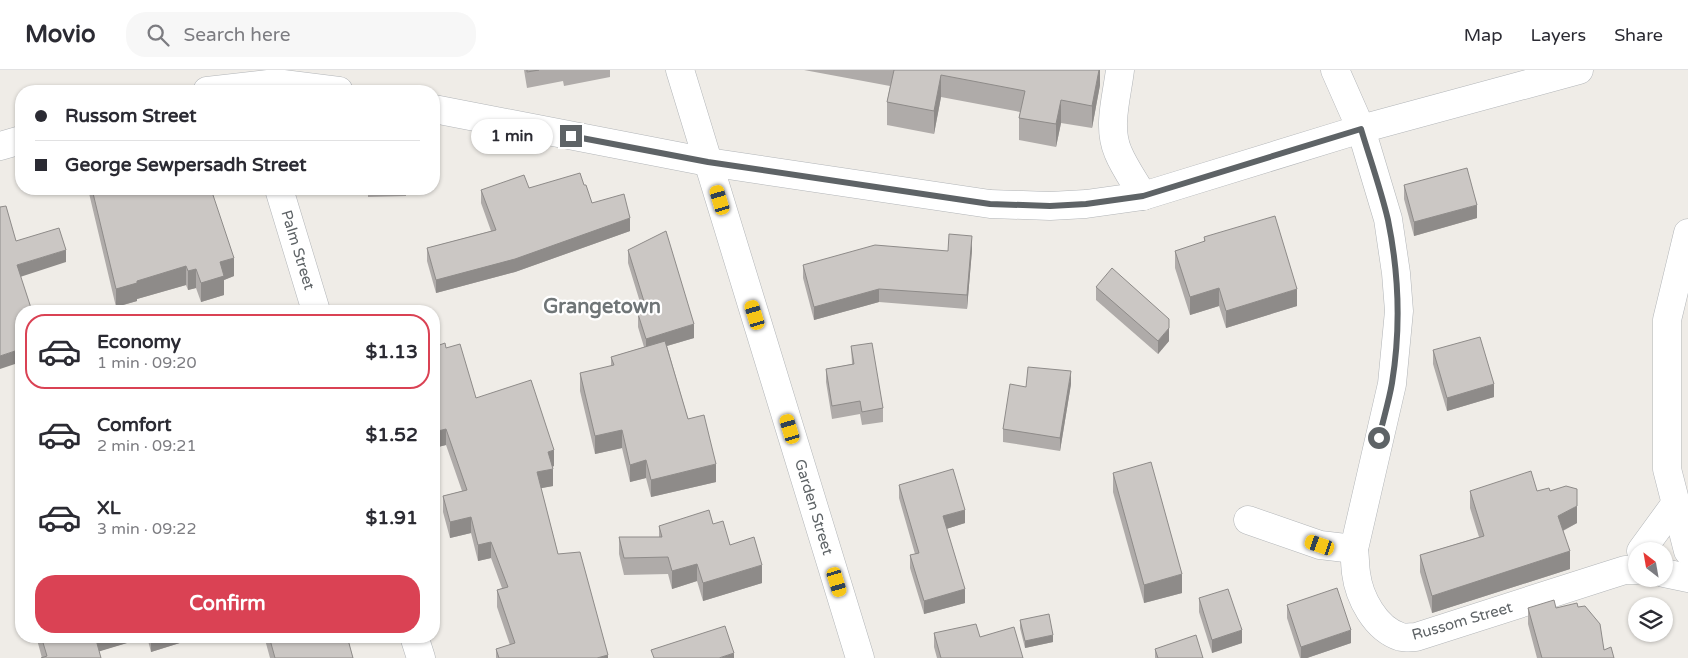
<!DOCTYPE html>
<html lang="en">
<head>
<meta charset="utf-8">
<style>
  body { margin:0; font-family:"Varela Round",sans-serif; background:#f7f7f7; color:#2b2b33; height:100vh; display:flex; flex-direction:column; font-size:19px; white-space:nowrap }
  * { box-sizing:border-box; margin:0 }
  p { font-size:16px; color:#7c7c81 }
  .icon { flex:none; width:28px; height:28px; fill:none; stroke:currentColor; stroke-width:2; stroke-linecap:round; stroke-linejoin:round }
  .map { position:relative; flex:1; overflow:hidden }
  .drawer { position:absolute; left:15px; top:235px; width:425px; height:338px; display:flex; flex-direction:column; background:#fff; border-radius:20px; box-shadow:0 1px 4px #0004 }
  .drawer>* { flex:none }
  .hud { position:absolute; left:15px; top:15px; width:425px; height:110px; border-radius:20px; box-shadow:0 1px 4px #0004; display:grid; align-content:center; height:110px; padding:0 20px; background:#fff }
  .needle { width:32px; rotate:329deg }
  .fabs { position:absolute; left:1628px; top:472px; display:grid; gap:10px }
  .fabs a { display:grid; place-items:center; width:45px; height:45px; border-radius:50%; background:#fff; box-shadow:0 1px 4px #0004; font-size:25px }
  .end { position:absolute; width:22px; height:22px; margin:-11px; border:6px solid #5e6366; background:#fff; box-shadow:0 0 0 2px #fff }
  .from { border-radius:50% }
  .bubble { position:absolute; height:35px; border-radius:18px; background:#fff; box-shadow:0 1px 4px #0004; font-size:16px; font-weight:700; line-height:35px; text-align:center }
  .car { position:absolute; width:15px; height:30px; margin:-15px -8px; border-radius:6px; box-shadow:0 0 4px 1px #0007; background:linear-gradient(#f5c518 24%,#345 0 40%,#f5c518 0 76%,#345 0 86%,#f5c518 0) }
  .hud b { display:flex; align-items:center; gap:18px; height:48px; font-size:19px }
  .hud b+b { border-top:1px solid #e1e1e2 }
  .hud i { width:12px; height:12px; background:#2b2b33 }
  ul { padding:9px 0 0; list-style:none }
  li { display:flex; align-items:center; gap:15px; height:75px; margin:0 10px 8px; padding:0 10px; border:2px solid transparent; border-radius:20px }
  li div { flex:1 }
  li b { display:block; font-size:19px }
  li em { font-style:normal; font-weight:700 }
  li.current { border-color:#da4254 }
  li>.icon { width:45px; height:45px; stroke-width:1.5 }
  .cta { display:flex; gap:10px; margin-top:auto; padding:10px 20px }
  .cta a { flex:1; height:58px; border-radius:20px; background:#da4254; color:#fff; font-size:20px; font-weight:700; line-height:58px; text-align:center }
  header { display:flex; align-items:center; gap:30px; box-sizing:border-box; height:70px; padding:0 25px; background:#fff; border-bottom:1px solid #e1e1e2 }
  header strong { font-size:24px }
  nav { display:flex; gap:28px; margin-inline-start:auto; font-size:18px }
  .search { width:350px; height:45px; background:#f7f7f7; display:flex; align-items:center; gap:12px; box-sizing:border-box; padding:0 18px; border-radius:20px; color:#7c7c81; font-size:19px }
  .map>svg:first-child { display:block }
</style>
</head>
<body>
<header>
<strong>Movio</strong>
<div class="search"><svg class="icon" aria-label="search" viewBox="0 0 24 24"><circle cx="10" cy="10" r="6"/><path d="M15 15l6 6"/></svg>Search here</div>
<nav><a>Map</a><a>Layers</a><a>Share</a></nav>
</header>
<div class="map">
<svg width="1688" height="588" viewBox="0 0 1688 588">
  <rect width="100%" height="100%" fill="#efece7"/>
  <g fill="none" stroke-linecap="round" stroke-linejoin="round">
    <!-- minor casing -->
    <g stroke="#b2b5b8" stroke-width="29">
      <g id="minor">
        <path d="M680 0 860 588"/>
        <path d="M1120 0C1117 26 1107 57 1118 82 1124 97 1135 112 1143 126"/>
        <path d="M1335 0 1361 59 1388 149 1396 203 1399 241 1392 314 1354 479C1355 487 1355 495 1356 503 1359 527 1375 559 1401 567 1405 568 1411 567 1416 567L1606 506 1625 500H1636"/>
        <path d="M207 21 276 13 339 21"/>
        <path d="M434 39 708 92 990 134 1050 136 1086 134 1143 126 1361 59 1579 0"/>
        <path d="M0 76 21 70"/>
        <path d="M279 119 316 241"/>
        <path d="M1688 163 1667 250V399L1688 481"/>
        <path d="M1248 450 1320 475 1354 479"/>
        <path d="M1641 481 1676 433"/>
        <path d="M1664 503 1688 508"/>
        <path d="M414 566 421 588"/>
      </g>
    </g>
    <!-- minor -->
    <use href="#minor" stroke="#fff" stroke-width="28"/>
  </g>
  <!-- wall -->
  <g fill="#afaba9">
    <path d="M524 0H610V7L564 16 563 11 527 18Z"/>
    <path d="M804 0H1100V15L1092 58 1061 53 1056 77 1019 70V48L1020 42 941 27 934 64 887 55V32L890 16Z"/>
    <path d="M584 115 592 133 630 161 515 202 436 223 427 191V178L491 161 481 133V120Z"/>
    <path d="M1404 115 1477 148 1414 166 1404 129Z"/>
    <path d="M88 119H211L234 206 224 210V225L201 232 196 218 188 220 186 215 137 229V231L116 237Z"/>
    <path d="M368 119H406V126L368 127Z"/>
    <path d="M1204 167 1297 236 1226 258 1219 236 1190 245 1175 198V181L1204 172Z"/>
    <path d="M628 180 694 268 667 276 688 349 716 412 651 427 646 408 630 412 622 378 595 384 580 321V303L611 296V287L644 277 638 257V244L643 242 628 193Z"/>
    <path d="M972 180 967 239 879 232 814 250 803 208V195L948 181Z"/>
    <path d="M1096 217 1169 271 1158 284 1096 230Z"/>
    <path d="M851 276 883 338V352L862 355 860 344 832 349 826 312V299L852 294Z"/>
    <path d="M446 278 476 328 554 396 552 397 553 416 541 418 558 484 608 588H496V579L510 575 497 537V520L502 518 491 488 478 491 471 463 450 468 443 442V426L462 421 446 375 434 378Z"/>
    <path d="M1433 280 1494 327 1447 341 1433 294Z"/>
    <path d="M1071 314 1060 381 1003 372V359Z"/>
    <path d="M1113 403 1182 523 1144 533 1113 422Z"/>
    <path d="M899 415 965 453 946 459 965 533 924 544 910 498V485L915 484 899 428Z"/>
    <path d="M1470 421H1550L1577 453 1563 461 1570 499 1432 543 1420 502V485L1479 467 1470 438Z"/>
    <path d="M713 454 762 513 703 531 697 511 672 519 668 504 624 505 619 484V467H659V456Z"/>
    <path d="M21 482V528L18 518 19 483Z"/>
    <path d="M1199 528 1242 573 1212 583 1199 542Z"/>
    <path d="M1287 535 1351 573 1307 588H1300L1287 548Z"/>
    <path d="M1578 537 1604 580 1614 588H1537L1528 554V538H1556Z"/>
    <path d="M1020 550 1053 572 1025 578 1020 558Z"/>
    <path d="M934 563 980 567 1023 588H937L934 577Z"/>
    <path d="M36 566H202L151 582 147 567 99 581 42 588Z"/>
    <path d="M264 566H347L353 588H270Z"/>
    <path d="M1155 579 1203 588H1155Z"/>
  </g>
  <!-- shaded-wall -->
  <g fill="#8e8b89">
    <path d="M1099 0H1100V15L1092 58V36Z"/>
    <path d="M941 5V27L934 64V41Z"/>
    <path d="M1061 30V53L1056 77V54Z"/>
    <path d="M1477 135V148L1414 166V152Z"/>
    <path d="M630 148V161L515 202 436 223V210Z"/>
    <path d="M972 166V180L967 239V225Z"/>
    <path d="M66 180V192L17 208V195Z"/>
    <path d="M234 188V206L224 210V225L201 232V213L220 192Z"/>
    <path d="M186 196V215L137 229V231L116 237V219L137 211Z"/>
    <path d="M196 199V218L188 220V201Z"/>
    <path d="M1219 218V236L1190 245V227Z"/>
    <path d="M879 219V232L814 250V237Z"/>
    <path d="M1297 219V236L1226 258V241Z"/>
    <path d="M694 254V268L646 282V269Z"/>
    <path d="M1169 258V271L1158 284V271Z"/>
    <path d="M21 279V292L0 299V286Z"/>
    <path d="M1071 301V314L1060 381V368Z"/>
    <path d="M1494 314V327L1447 341V328Z"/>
    <path d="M446 359V375L434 378V362Z"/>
    <path d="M622 360V378L595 384V366Z"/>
    <path d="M554 380V396L548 398V382Z"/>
    <path d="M646 390V408L630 412V395Z"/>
    <path d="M716 394V412L651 427V410Z"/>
    <path d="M553 399V416L537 419V402Z"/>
    <path d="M1577 436V453L1558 463V446Z"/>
    <path d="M965 440V453L943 460V446Z"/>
    <path d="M471 447V463L450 468V452Z"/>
    <path d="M491 472V488L478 491V475Z"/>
    <path d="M1570 481V499L1432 543V526Z"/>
    <path d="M697 494V511L672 519V501Z"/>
    <path d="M762 495V513L703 531V513Z"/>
    <path d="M1182 504V523L1144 533V515Z"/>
    <path d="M965 519V533L924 544V531Z"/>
    <path d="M1242 560V573L1212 583V570Z"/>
    <path d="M1351 560V573L1307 588H1301V577Z"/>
    <path d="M1053 565V572L1025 578V571Z"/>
    <path d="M94 566H147V567L94 583Z"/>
    <path d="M151 566H202L151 582Z"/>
    <path d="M238 566H250L238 570Z"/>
    <path d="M734 583V588H719Z"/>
    <path d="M608 585V588H597Z"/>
  </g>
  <!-- building -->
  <g fill="#cbc7c4" stroke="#8e8b89">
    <path d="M527 0H539L527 2Z"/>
    <path d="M894 0H1099L1092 36 1061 30 1056 54 1019 48 1025 21 941 5 934 41 887 32Z"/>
    <path d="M1467 98 1477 135 1414 152 1404 115Z"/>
    <path d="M580 103 584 115H586L592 133 624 124 630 148 515 189 436 210 427 178 496 160 481 120 524 105 529 118Z"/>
    <path d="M92 119H211L234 188 220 192 224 206 201 213 196 199 188 201 186 196 137 211V213L116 219Z"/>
    <path d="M6 136 16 171 59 158 66 180 17 195 32 241H21V279L0 286V137Z"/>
    <path d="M1275 146 1297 219 1226 241 1219 218 1190 227 1175 181 1205 171 1204 167Z"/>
    <path d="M666 161 694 254 646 269 638 244 647 241 628 180Z"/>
    <path d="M949 164 972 166 967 225 879 219 814 237 803 195 875 175 948 181Z"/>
    <path d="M1112 198 1169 249V258L1158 271 1096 217Z"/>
    <path d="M220 238 221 241H208Z"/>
    <path d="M1480 267 1494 314 1447 328 1433 280Z"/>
    <path d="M665 271 688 349 704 345 716 394 651 410 646 390 630 395 622 360 595 366 580 303 614 295 611 287Z"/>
    <path d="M445 273 446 278 460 274 476 328 531 310 554 380 548 382 553 399 537 402 558 484 580 482 608 585 597 588H499L496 579 515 573 497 520 508 517 491 472 478 475 471 447 450 452 443 426 467 420 446 359 434 362V277Z"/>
    <path d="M872 273 883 338 862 342 860 331 832 336 826 299 854 294 851 276Z"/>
    <path d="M1028 297 1071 301 1060 368 1003 359 1010 314 1026 317Z"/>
    <path d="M1151 392 1182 504 1144 515 1113 403Z"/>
    <path d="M953 399 965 440 943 446 965 519 924 531 910 485 919 483 899 415Z"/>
    <path d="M1531 401 1537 421 1549 418 1550 421 1566 416 1577 419V436L1558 446 1570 481 1432 526 1420 485 1484 466 1470 421Z"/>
    <path d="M709 440 713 454 723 451 730 475 754 467 762 495 703 513 697 494 672 501 668 487 624 488 619 467H662L659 456Z"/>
    <path d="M21 482V491L19 483Z"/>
    <path d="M21 499V510L18 500Z"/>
    <path d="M1337 518 1351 560 1301 577 1287 535Z"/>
    <path d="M1228 519 1242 560 1212 570 1199 528Z"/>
    <path d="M1554 530 1556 538 1577 533 1578 537 1585 536 1600 554 1604 580 1611 577 1614 588H1542L1528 538Z"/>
    <path d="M1049 544 1053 565 1025 571 1020 550Z"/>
    <path d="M976 554 980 567 1014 557 1023 588H941L934 563Z"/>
    <path d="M725 556 734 583 719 588H654L651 580Z"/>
    <path d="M1196 565 1203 588H1158L1155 579Z"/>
    <path d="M41 566H95L101 588H41L47 586Z"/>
    <path d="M269 566H347L353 588H275Z"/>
  </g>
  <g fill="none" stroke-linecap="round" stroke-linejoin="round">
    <!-- route -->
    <path stroke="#5e6366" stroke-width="6" d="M571 66 708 92 990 134 1050 136 1086 134 1143 126 1361 59C1370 89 1381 120 1388 150 1399 204 1401 258 1392 313 1389 331 1383 350 1379 368"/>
  </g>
  <g text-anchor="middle" stroke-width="4.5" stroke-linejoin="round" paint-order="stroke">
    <!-- street labels -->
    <g font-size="15" fill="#5e6366" stroke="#fff">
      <text transform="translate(298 180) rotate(73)" y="5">Palm Street</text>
      <text transform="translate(814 437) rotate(73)" y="5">Garden Street</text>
      <text transform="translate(1462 551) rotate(-16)" y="5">Russom Street</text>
    </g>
    <!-- district labels -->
    <g font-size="20" font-weight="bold" fill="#6f7577" stroke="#fff">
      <text x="602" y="243">Grangetown</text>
    </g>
  </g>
</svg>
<div class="fabs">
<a><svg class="needle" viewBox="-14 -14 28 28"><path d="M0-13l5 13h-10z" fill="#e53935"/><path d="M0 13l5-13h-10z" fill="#7c7c81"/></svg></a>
<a><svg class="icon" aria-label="layers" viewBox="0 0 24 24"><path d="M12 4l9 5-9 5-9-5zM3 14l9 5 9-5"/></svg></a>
</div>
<i class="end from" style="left:1379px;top:368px"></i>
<i class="end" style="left:571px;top:66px"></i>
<div class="bubble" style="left:471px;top:49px;width:82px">1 min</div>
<i class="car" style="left:720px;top:130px;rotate:343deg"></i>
<i class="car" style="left:755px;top:245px;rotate:343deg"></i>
<i class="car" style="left:790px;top:359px;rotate:343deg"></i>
<i class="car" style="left:1320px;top:475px;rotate:289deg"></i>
<i class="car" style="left:837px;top:512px;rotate:163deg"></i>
<div class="hud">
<b><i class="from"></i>Russom Street</b>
<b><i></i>George Sewpersadh Street</b>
</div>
<section class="drawer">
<ul>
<li class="current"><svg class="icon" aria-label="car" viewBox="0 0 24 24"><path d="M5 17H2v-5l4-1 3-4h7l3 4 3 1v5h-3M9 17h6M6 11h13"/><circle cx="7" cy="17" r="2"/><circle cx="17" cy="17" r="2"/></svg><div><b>Economy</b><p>1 min · 09:20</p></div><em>$1.13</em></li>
<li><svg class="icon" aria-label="car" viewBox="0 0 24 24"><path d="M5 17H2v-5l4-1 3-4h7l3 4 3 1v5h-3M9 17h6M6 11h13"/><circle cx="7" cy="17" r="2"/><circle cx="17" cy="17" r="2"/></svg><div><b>Comfort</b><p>2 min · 09:21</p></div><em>$1.52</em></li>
<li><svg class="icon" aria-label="car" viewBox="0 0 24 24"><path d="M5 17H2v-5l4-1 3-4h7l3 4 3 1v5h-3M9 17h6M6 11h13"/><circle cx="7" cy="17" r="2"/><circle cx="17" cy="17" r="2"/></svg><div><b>XL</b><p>3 min · 09:22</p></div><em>$1.91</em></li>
</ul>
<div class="cta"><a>Confirm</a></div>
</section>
</div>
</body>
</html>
